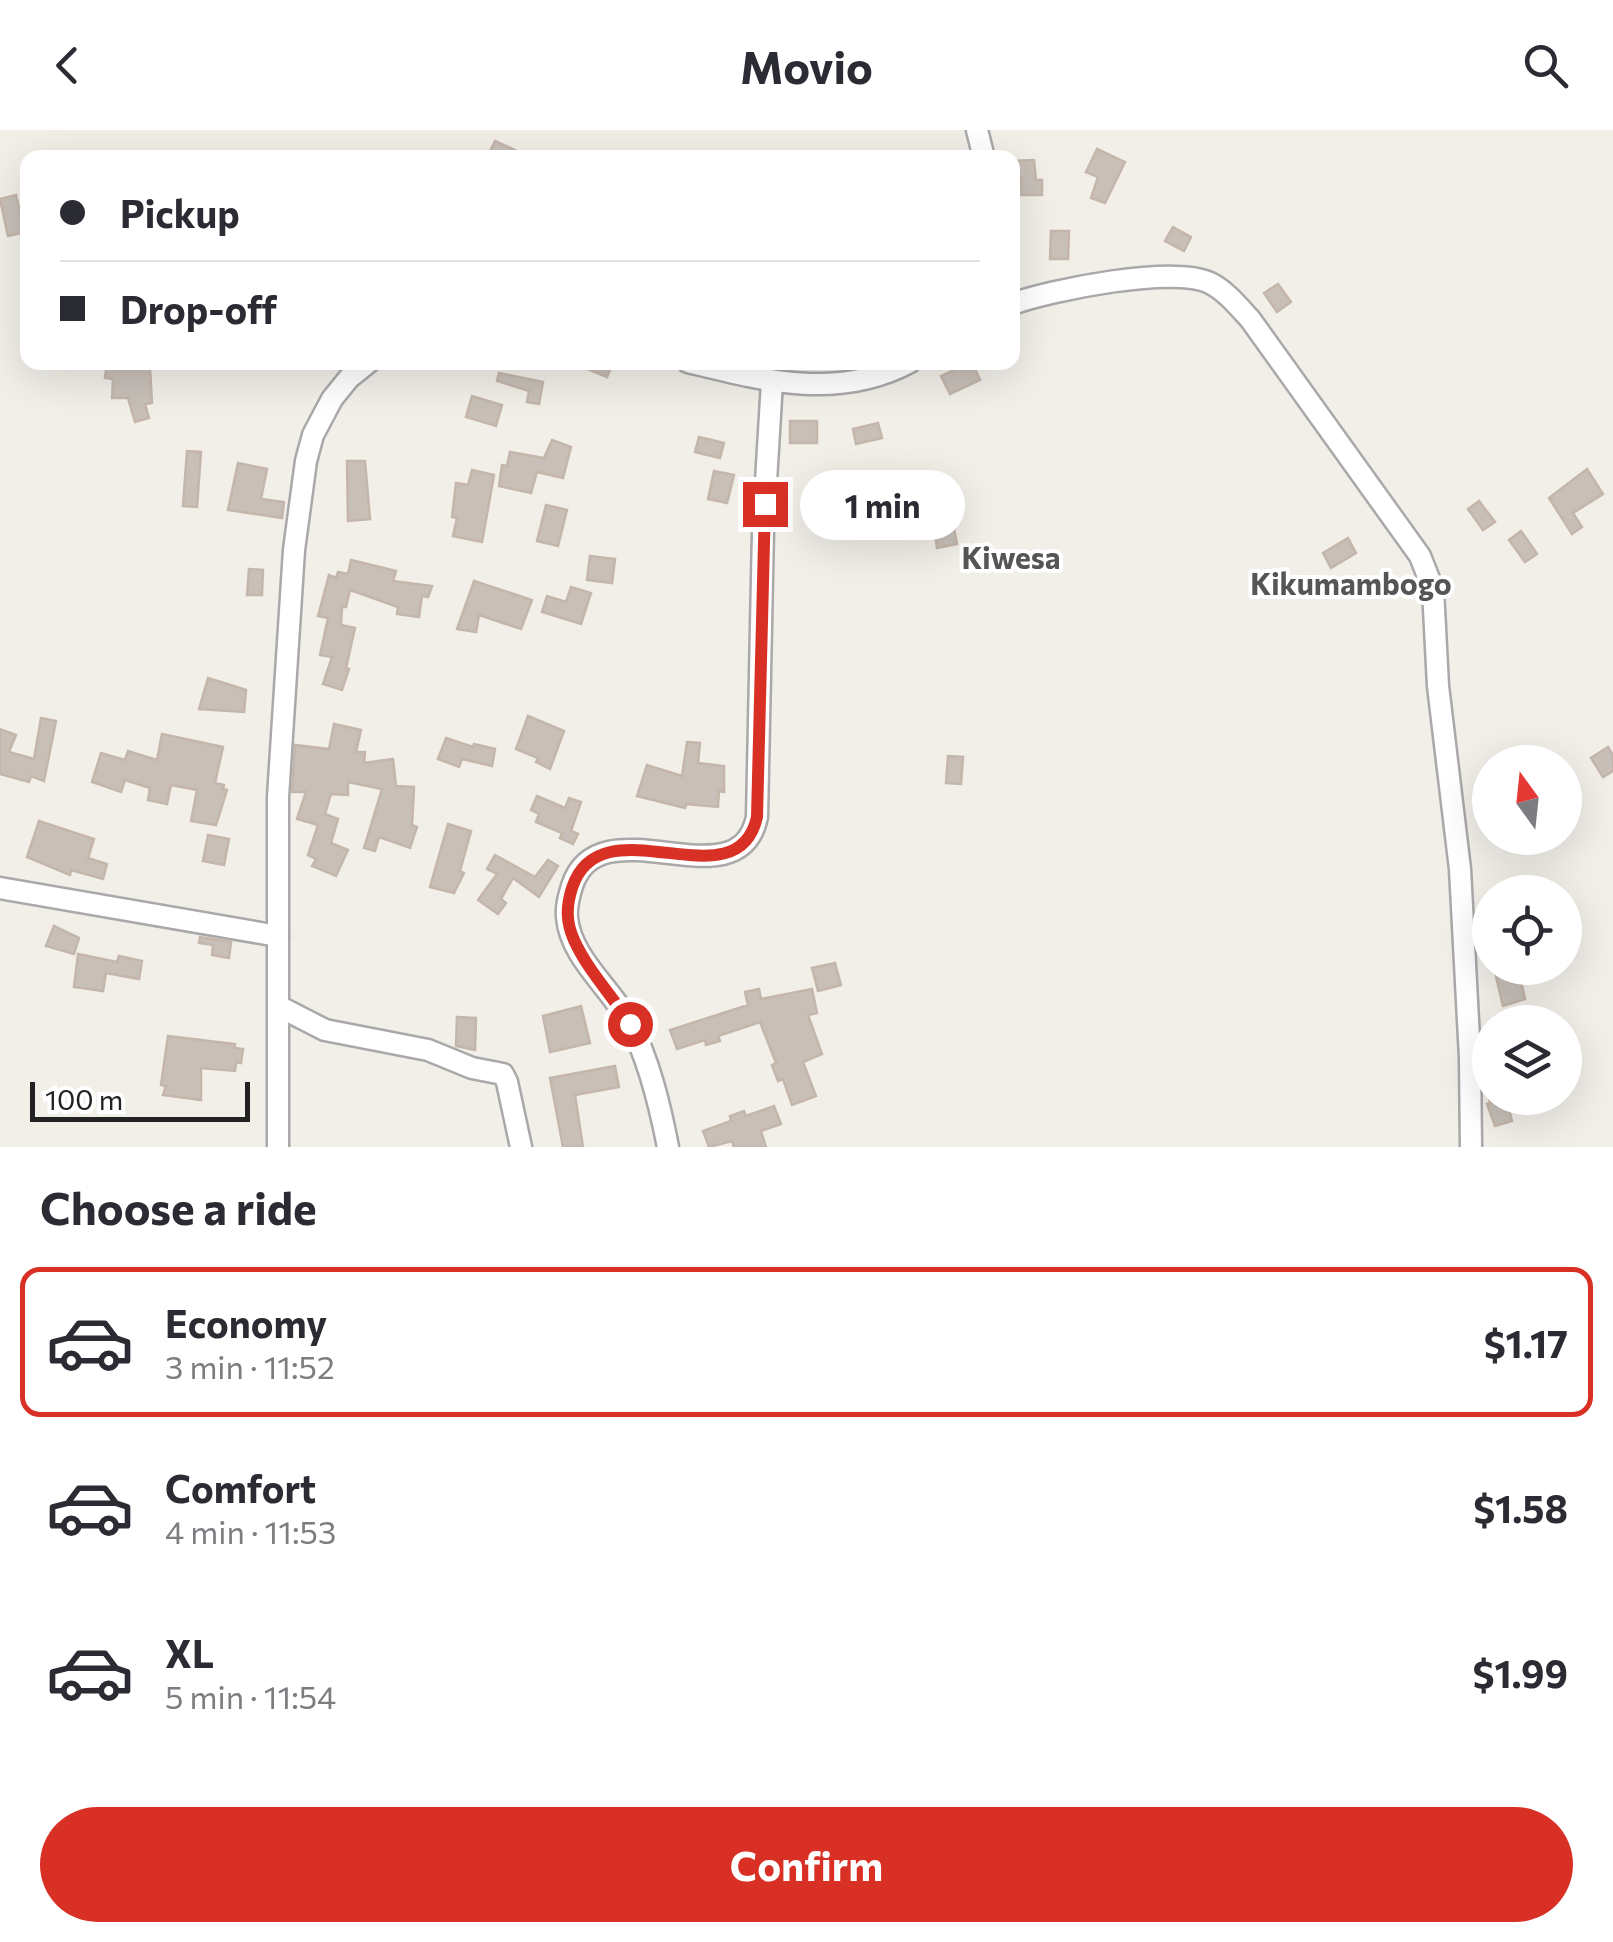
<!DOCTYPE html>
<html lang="en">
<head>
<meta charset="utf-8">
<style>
  body { margin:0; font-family:Commissioner,sans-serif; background:#f2f2f3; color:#2b2b33; height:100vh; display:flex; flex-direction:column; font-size:38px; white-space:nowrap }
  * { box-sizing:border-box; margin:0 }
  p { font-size:32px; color:#7c7c81 }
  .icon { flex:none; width:55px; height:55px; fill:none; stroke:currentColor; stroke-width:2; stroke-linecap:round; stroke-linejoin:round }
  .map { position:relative; height:1017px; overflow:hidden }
  .side { display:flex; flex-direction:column; background:#fff; flex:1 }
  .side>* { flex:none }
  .guide { position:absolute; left:20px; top:20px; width:1000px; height:220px; border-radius:20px; box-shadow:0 10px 40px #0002; display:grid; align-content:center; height:220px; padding:0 40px; background:#fff }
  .needle { width:65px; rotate:345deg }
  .buttons { position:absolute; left:1472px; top:615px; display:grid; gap:20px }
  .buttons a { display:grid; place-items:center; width:110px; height:110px; border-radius:50%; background:#fff; box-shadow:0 10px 40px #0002; font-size:50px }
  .scale { position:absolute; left:30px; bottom:25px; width:220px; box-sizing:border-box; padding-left:10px; border:5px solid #222; border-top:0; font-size:28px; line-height:35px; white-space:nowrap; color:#222; -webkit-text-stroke:8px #fff; paint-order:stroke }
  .end { position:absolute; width:45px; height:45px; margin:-22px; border:12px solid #d93025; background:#fff; box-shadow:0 0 0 5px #fff }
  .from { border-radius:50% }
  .bubble { position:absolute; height:70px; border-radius:35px; background:#fff; box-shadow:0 10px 40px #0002; font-size:32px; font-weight:700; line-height:70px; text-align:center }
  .guide b { display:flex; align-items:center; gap:35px; height:95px; font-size:38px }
  .guide b+b { border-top:2px solid #e1e1e2 }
  .guide i { width:25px; height:25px; background:#2b2b33 }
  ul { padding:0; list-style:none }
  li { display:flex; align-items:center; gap:30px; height:150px; margin:0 20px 15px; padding:0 20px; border:5px solid transparent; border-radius:20px }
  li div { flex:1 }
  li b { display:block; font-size:38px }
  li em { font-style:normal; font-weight:700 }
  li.on { border-color:#d93025 }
  li>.icon { width:90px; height:90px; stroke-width:1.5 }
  h2 { padding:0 40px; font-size:45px; line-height:120px }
  .button { display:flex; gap:20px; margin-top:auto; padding:20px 40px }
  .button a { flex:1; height:115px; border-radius:60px; background:#d93025; color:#fff; font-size:40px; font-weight:700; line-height:115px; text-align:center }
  header { display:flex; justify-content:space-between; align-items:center; height:130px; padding:0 40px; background:#fff; font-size:45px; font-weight:700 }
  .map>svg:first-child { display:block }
</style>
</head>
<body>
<header><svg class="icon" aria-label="back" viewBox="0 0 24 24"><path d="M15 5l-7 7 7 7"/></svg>Movio<svg class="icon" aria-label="search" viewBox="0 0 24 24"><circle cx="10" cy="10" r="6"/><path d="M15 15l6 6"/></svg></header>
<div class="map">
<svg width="1613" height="1017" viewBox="0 0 1613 1017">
  <rect width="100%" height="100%" fill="#f2efe9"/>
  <!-- building -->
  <g fill="#c7bfb8" stroke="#c4b6ab" stroke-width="2.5">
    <path d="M495 11 532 28H487Z"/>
    <path d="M1097 19 1125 32 1105 73 1091 68 1098 47 1086 42Z"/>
    <path d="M1034 30 1036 50H1042V65H1021V46H1015L1013 31Z"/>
    <path d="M16 65 25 102 8 106 0 69Z"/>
    <path d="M1173 97 1191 107 1184 121 1165 111Z"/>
    <path d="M1051 101H1069L1068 129H1050Z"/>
    <path d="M1278 154 1291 172 1277 182 1264 163Z"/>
    <path d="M107 232H146L145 238H150L152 273 145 274 149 288 135 292 128 268H112L113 249 105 248Z"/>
    <path d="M571 232H613L607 247Z"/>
    <path d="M972 232 980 250 950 264 941 246Z"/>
    <path d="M499 243 543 252 539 274 527 272 529 261 497 251Z"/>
    <path d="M472 266 502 275 496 296 466 287Z"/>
    <rect x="790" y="291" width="27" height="22"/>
    <path d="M878 293 882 308 856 314 853 299Z"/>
    <path d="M699 307 724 313 720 328 695 322Z"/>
    <path d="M552 310 571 317 563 348 537 342 531 363 499 356 502 335 507 336 510 322 544 328Z"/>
    <path d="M187 321 201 322 197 377 183 376Z"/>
    <path d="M347 331H365L370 389 348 391Z"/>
    <path d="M238 333 267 339 261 369 284 372 282 388 228 380Z"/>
    <path d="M1587 339 1603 364 1573 383 1582 397 1572 404 1549 368Z"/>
    <path d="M472 340 494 345 482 412 453 406 457 388 452 387 456 353 468 355Z"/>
    <path d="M714 341 734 345 727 373 708 369Z"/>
    <path d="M1479 371 1495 392 1483 400 1468 379Z"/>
    <path d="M546 375 567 380 558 416 537 411Z"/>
    <path d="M952 388 957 414 937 418 933 392Z"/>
    <path d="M1521 401 1537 424 1525 432 1509 410Z"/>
    <path d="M1348 408 1356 423 1331 438 1323 423Z"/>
    <path d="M590 426 615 429 612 453 587 450Z"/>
    <path d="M351 430 396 441 393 451 432 456 428 467 422 466 419 487 397 484 398 477 350 460 346 477H342L341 495 355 498 346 538 349 539 342 560 323 554 332 527 320 525 328 488 318 486 329 445 336 448 338 442 348 444Z"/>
    <path d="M249 439 263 440 262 465H247Z"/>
    <path d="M474 451 532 470 521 499 479 485 476 502 457 499Z"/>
    <path d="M571 457 591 463 581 494 542 482 547 466 566 472Z"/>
    <path d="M208 548 246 560 244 582 199 579Z"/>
    <path d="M528 586 564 601 550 639 536 632 538 628 516 619Z"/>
    <path d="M41 588 56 591 44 651 31 646 29 652 0 644V599L16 605 9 622 34 629Z"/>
    <path d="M334 594 361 600 356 622H365L364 633 393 629 396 656 414 657 412 695 417 697 410 718 379 707 375 721 364 718 382 659 348 652V665L331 664 325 684 338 689 331 713 348 720 336 746 312 736 316 729 308 725 318 695 297 689 306 662H292L295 615 329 619Z"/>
    <path d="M162 604 223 617 215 653 224 655 223 659 227 660 216 695 191 691 197 660 171 655 167 674 148 670 150 658 125 650 121 662 92 652 101 623 125 630 128 621 157 630Z"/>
    <path d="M446 608 473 617 474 614 495 619 492 636 462 629 459 637 438 629Z"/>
    <path d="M687 612 700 613 698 633 724 636V662L719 661 718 677 686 674 685 678 637 666 647 635 682 646Z"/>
    <path d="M1608 617 1613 625V641L1603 647 1591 628Z"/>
    <path d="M948 626 963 627 961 654 946 653Z"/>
    <path d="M537 666 565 678 569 668 581 672 571 701 578 704 573 714 560 708 562 703 536 692 539 684 531 680Z"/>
    <path d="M39 691 94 709 88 728 107 734 103 749 71 740 70 745 27 727Z"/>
    <path d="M448 694 471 701 460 741 464 743 454 763 430 757Z"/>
    <path d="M208 705 229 709 224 735 203 731Z"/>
    <path d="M495 725 535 747 548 730 558 736 539 767 513 748 501 769 506 773 498 784 478 770 497 744 487 739Z"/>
    <path d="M54 796 79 808 74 824 46 816Z"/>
    <path d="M200 807 231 812 229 828 212 825 213 815 199 813Z"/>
    <path d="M78 824 117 832 119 826 142 831 139 849 106 843 103 861 74 857Z"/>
    <path d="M835 833 841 855 818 861 812 838Z"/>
    <path d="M1494 838H1518L1525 869 1503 876Z"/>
    <path d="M759 859 761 869 812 859 817 883 808 885 822 924 803 932 816 966 792 975 783 949 778 951 772 935 776 933 760 892 718 906 720 911 706 915 705 910 677 919 670 900 748 875 745 862Z"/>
    <path d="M581 876 590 913 550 922 543 886Z"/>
    <path d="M457 887 476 888 475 920 456 916Z"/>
    <path d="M168 906 235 914V918L243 919 241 933 236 932 235 941 201 938V970L163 965 166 956 161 955Z"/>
    <path d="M615 936 619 957 575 965 583 1017H563L550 948Z"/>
    <path d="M1489 968H1506L1512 991 1495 996 1487 974 1490 973Z"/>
    <path d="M774 976 781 994 761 1001 766 1017H734L732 1011 709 1017 703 1001 731 991 730 986 744 981 746 986Z"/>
  </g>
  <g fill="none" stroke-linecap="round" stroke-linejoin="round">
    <!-- minor casing -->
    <g stroke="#a9a9a9" stroke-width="25">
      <g id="minor">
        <path d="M977 0 984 28"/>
        <path d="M1012 174C1051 160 1174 135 1210 153 1226 161 1238 176 1250 189L1420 426 1433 459 1438 556 1460 739 1470 928 1471 1017"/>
        <path d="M688 232C762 250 838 271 910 232"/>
        <path d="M0 758 278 806"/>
        <path d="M280 877 325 900 428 920 472 938 503 944 507 952 521 1017"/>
        <path d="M278 1017V667L294 420 306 331 313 305 332 269 349 248 369 232"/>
        <path d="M668 1017C660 976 649 929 629 892 611 858 570 827 567 787 566 776 569 766 572 756 600 670 738 777 757 687L763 401 772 252"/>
      </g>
    </g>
    <!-- minor -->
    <use href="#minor" stroke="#fff" stroke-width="20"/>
  </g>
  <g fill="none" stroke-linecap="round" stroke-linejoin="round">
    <!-- route -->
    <path stroke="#d93025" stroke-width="12" d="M630 894C612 865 588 841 574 810 566 792 566 777 572 758 601 669 737 777 757 687L765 374"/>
  </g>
  <g text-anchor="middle" stroke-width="8" stroke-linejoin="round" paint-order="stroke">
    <!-- quarter labels -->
    <g font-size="30" font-weight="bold" fill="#555" stroke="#fff">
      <text x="1011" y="439">Kiwesa</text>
      <text x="1351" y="465">Kikumambogo</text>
    </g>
  </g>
</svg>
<div class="buttons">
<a><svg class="needle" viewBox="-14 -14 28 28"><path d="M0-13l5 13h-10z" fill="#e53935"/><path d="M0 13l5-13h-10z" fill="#7c7c81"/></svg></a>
<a><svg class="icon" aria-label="locate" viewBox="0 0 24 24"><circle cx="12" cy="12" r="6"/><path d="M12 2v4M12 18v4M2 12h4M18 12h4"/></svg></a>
<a><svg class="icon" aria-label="layers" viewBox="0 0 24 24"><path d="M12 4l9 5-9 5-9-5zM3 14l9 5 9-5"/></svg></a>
</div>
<div class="scale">100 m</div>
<i class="end from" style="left:630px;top:894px"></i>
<i class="end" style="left:765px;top:374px"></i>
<div class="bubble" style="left:800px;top:340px;width:165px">1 min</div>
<div class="guide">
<b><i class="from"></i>Pickup</b>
<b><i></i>Drop-off</b>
</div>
</div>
<section class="side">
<h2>Choose a ride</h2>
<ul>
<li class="on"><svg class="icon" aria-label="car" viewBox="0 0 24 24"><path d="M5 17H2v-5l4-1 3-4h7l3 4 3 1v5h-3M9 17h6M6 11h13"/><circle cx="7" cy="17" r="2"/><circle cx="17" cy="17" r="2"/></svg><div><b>Economy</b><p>3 min · 11:52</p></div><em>$1.17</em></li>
<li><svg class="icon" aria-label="car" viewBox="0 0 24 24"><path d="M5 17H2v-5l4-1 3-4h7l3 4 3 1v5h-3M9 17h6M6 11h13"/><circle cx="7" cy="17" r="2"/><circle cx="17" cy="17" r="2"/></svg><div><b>Comfort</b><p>4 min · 11:53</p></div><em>$1.58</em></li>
<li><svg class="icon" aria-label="car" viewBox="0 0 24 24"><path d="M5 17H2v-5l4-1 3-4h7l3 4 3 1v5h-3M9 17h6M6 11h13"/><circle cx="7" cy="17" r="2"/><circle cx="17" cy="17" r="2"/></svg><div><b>XL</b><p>5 min · 11:54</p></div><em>$1.99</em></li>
</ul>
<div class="button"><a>Confirm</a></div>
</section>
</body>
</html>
